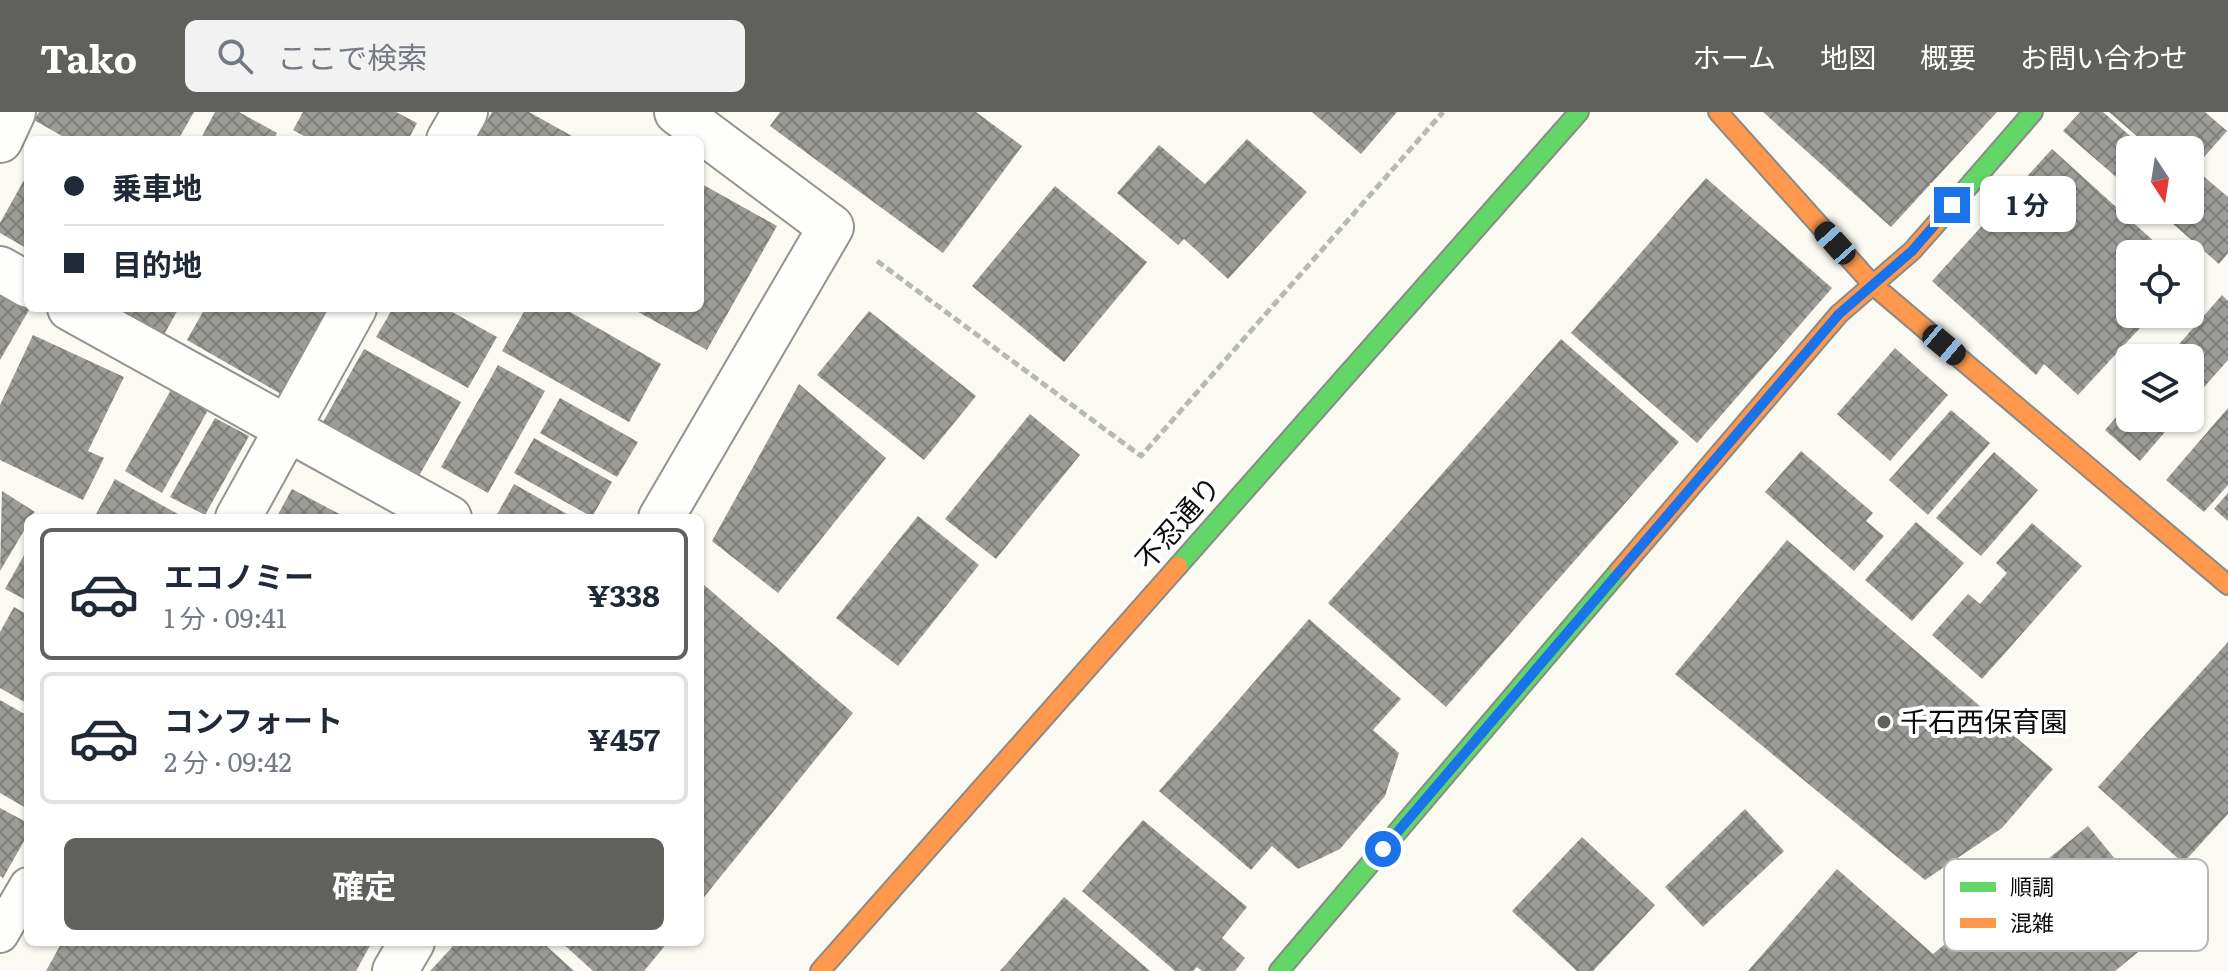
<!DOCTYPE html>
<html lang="ja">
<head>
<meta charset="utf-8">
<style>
  body { margin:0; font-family:Literata,"Noto Sans JP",serif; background:#f2f2f3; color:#1f2937; height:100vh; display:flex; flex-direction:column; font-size:30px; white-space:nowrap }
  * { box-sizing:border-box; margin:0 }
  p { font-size:26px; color:#747a83 }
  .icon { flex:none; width:44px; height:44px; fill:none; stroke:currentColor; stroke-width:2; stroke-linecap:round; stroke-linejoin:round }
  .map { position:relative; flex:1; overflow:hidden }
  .drawer { position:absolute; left:24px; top:402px; width:680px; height:432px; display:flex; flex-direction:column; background:#fff; border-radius:12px; box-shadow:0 2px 6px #0004 }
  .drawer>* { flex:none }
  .hud { position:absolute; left:24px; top:24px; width:680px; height:176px; border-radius:12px; box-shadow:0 2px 6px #0004; display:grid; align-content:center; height:176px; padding:0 40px; background:#fff }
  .needle { width:52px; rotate:168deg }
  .fabs { position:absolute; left:2116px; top:24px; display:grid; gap:16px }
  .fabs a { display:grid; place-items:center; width:88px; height:88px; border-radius:12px; background:#fff; box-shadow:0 2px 6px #0004; font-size:40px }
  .end { position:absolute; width:36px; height:36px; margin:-18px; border:10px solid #1a73e8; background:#fff; box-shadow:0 0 0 4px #fff }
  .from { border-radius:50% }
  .bubble { position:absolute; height:56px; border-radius:12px; background:#fff; box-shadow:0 2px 6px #0004; font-size:26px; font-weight:700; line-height:56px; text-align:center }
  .car { position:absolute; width:24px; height:48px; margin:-24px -12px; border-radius:10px; box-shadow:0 0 6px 2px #0007; background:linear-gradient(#222 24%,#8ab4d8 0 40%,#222 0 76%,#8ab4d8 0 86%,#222 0) }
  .hud b { display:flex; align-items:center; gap:28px; height:76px; font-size:30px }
  .hud b+b { border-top:2px solid #e0e1e3 }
  .hud i { width:20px; height:20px; background:#1f2937 }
  ul { padding:14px 0 0; list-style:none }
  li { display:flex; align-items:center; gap:24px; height:132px; margin:0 16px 12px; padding:0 24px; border:4px solid #e0e1e3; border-radius:12px }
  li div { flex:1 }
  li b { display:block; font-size:30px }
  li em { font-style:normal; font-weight:700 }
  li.on { border-color:#60605d }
  li>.icon { width:72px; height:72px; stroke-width:1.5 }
  .cta { display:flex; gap:16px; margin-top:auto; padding:16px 40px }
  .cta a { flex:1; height:92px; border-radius:12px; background:#60605d; color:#fff; font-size:32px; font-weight:700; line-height:92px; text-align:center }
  header { display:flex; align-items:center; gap:48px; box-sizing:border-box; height:112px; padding:0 40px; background:#60605d; color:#fff }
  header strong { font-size:38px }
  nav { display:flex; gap:44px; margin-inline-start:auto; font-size:28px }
  .search { width:560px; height:72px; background:#f2f2f3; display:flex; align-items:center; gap:20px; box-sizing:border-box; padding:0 28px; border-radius:12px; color:#747a83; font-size:30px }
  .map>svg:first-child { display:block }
</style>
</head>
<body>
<header>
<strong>Tako</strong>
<div class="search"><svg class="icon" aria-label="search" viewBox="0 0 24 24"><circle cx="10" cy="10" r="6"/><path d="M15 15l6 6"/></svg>ここで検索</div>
<nav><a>ホーム</a><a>地図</a><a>概要</a><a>お問い合わせ</a></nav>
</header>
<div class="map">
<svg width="2228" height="859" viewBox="0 0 2228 859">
  <defs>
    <pattern id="building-cross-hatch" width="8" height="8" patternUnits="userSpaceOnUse" patternTransform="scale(2)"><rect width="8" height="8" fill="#9d9c98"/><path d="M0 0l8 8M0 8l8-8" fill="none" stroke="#7e7e7a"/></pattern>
  </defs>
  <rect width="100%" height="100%" fill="#faf9f2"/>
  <!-- building -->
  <g fill="url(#building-cross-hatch)">
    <path d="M39 0H194L178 28H69L34 8Z"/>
    <path d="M215 0H239L277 21 273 28H200Z"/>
    <path d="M303 0H396L417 11 408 28H311L293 18Z"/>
    <path d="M492 0H529L579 28H476Z"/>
    <path d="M780 0H976L1022 34 943 141 770 14Z"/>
    <path d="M1312 0H1397L1361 42Z"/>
    <path d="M1763 0H1997L1891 115Z"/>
    <path d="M2080 0H2103L2146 38H2130V77L2063 19Z"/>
    <path d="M2109 0H2205L2227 19 2190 61V38H2153Z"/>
    <path d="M1247 27 1307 80 1228 167 1184 127 1178 133 1117 81 1159 33 1205 72Z"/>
    <path d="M2052 37 2168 142H2130V202H2153L2078 283 2044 252 2036 263 1932 169Z"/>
    <path d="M28 61V137L0 121V111Z"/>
    <path d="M2202 63 2228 85V141L2219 152 2165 105 2171 98H2190V76Z"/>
    <path d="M1706 66 1832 176 1697 331 1571 221Z"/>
    <path d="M700 71 777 114 707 238 631 196H700Z"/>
    <path d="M1055 74 1147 150 1064 250 972 174Z"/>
    <path d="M0 182 29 198 0 248Z"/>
    <path d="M2222 183 2228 189V248L2190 291V246H2167Z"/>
    <path d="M115 196H179L162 226Z"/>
    <path d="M205 196H332L281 282 187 228Z"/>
    <path d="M393 196H445L497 225 468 276 376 225Z"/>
    <path d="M526 196H563L661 252 629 310 502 239Z"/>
    <path d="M869 199 976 284 924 348 817 263Z"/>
    <path d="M33 223 124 265 88 339 104 346 83 388 0 348V293Z"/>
    <path d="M1561 227 1679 330 1446 595 1328 491Z"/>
    <path d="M1895 236 1948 283 1890 349 1837 302Z"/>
    <path d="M364 237 461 290 419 364 323 310Z"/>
    <path d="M498 253 545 279 488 381 441 355Z"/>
    <path d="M799 272 886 346 778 481 712 429Z"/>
    <path d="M171 278 208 298 162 381 125 359Z"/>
    <path d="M560 286 638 330 617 365 540 321Z"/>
    <path d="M2130 289V306H2177L2140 349 2105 318Z"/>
    <path d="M2228 296V373L2204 400 2166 368Z"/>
    <path d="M1951 298 1990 331 1928 403 1889 368Z"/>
    <path d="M1030 302 1080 343 996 447 945 407Z"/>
    <path d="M215 306 249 324 205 403 170 385Z"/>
    <path d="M534 326 612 370 592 405 514 361Z"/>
    <path d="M1801 339 1873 401 1866 409 1884 424 1854 459 1765 380Z"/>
    <path d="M1994 340 2038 378 1981 444 1936 406Z"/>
    <path d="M115 367 185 406H94Z"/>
    <path d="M514 372 574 406H495Z"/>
    <path d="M292 377 347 406H276Z"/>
    <path d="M2 379 35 400 28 406V412L0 459Z"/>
    <path d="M2228 381V409L2214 397Z"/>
    <path d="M918 404 979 453 898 554 836 506Z"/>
    <path d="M1916 410 1964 451 1912 509 1865 468Z"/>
    <path d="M2032 411 2082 454 1982 567 1932 523 1968 482 1980 492 2007 461 1996 451Z"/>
    <path d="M1787 428 2053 657 2002 716 1925 768 1675 562Z"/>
    <path d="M28 436V489L5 477Z"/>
    <path d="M703 472 853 601 700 790V476Z"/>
    <path d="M14 495 28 503V592L0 576V520Z"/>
    <path d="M1309 507 1401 587 1373 618 1399 641 1385 684 1340 737 1298 757 1272 734 1251 758 1159 679Z"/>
    <path d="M2228 530V702L2183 751 2098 675Z"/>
    <path d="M0 588 28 604V697L0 681Z"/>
    <path d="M0 696 28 711V722L3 766 0 764Z"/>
    <path d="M1745 697 1784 739 1703 815 1665 775Z"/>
    <path d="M1143 708 1247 795 1222 826 1245 846 1235 859H1202L1197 855 1193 859H1175L1082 779Z"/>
    <path d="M2088 714 2170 814 2115 859H1748L1837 757 1933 842Z"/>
    <path d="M1582 725 1655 793 1593 859H1577L1512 799Z"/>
    <path d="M1064 785 1150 859H1000Z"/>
    <path d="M62 830H372L356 859H46Z"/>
    <path d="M457 830H542L574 859H430Z"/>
    <path d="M561 830H668L644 859H593Z"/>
  </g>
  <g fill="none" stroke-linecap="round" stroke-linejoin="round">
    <!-- lane casing -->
    <g stroke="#949390" stroke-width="40">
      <path id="lane" d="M0 822 28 774"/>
    </g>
    <!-- street casing -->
    <g stroke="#949390" stroke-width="48">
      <g id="street">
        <path d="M0 28 13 0"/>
        <path d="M449 28 465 0"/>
        <path d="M0 157 28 173"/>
        <path d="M70 196 449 406"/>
        <path d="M238 406 354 196"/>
        <path d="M661 406 831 115 677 0"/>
        <path d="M395 859 412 830"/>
      </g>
    </g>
    <!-- fast casing -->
    <g stroke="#8a8a87" stroke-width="22">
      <g id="fast">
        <path d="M1935 113 2033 0"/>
        <path d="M1178 454 1579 0"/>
        <path d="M1279 859 1620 458"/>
      </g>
    </g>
    <!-- slow casing -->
    <g stroke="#8a8a87" stroke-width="22">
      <g id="slow">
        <path d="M1718 0 1873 173 2228 473"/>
        <path d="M1620 458 1839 202 1912 139 1935 113"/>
        <path d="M820 859 1178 454"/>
      </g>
    </g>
    <!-- path -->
    <path stroke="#b8b8b6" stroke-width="5" stroke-dasharray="8 4" stroke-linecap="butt" d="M877 149 1141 344 1443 0"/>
    <!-- lane -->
    <use href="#lane" stroke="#fefefd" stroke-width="36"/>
    <!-- street -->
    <use href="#street" stroke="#fefefd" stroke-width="44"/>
    <!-- fast -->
    <use href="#fast" stroke="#63d668" stroke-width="18"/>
    <!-- slow -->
    <use href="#slow" stroke="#ff974d" stroke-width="18"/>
  </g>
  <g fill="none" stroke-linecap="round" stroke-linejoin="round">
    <!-- route -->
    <path stroke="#1a73e8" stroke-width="10" d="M1383 737 1839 202 1912 139 1952 93"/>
  </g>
  <!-- markers -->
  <circle fill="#60605d" stroke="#fff" stroke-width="3" cx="1884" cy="610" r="8"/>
  <g text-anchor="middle" stroke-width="8" stroke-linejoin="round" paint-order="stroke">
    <!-- street labels -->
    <g font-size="28" fill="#0d0d0d" stroke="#fff">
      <text transform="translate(1178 411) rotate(-49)" y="10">不忍通り</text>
    </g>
    <!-- poi labels -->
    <g font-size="28" fill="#0d0d0d" stroke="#fff" text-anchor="start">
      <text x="1900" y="620">千石西保育園</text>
    </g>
  </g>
  <!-- legend -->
  <rect x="1944" y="747" width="264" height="92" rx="12" fill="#fff" stroke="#b6b6b6" stroke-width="2"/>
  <rect x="1960" y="770" width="36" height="10" fill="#63d668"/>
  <rect x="1960" y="806" width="36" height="10" fill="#ff974d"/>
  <g font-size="22" fill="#0d0d0d">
    <text x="2010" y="783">順調</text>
    <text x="2010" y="819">混雑</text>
  </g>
</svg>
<div class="fabs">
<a><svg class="needle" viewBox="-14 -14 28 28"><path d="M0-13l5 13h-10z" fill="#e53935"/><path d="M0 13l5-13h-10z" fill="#747a83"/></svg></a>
<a><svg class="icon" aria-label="locate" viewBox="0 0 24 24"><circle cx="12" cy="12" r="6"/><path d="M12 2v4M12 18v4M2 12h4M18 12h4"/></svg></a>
<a><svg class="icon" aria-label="layers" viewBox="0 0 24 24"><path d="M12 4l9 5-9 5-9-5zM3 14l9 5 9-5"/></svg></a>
</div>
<i class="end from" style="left:1383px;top:737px"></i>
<i class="end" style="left:1952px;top:93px"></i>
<div class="bubble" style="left:1980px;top:64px;width:96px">1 分</div>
<i class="car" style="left:1835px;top:131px;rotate:318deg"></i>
<i class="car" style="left:1944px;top:233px;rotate:130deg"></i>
<div class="hud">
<b><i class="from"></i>乗車地</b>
<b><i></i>目的地</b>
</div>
<section class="drawer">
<ul>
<li class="on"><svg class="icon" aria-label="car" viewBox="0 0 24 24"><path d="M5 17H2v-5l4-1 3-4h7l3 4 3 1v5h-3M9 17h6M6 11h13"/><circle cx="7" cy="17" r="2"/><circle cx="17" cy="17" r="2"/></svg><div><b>エコノミー</b><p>1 分 · 09:41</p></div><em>¥338</em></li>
<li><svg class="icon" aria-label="car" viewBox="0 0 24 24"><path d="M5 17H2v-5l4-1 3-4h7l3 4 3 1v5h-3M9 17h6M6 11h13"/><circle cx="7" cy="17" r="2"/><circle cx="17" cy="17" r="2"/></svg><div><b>コンフォート</b><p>2 分 · 09:42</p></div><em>¥457</em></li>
</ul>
<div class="cta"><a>確定</a></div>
</section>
</div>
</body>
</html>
